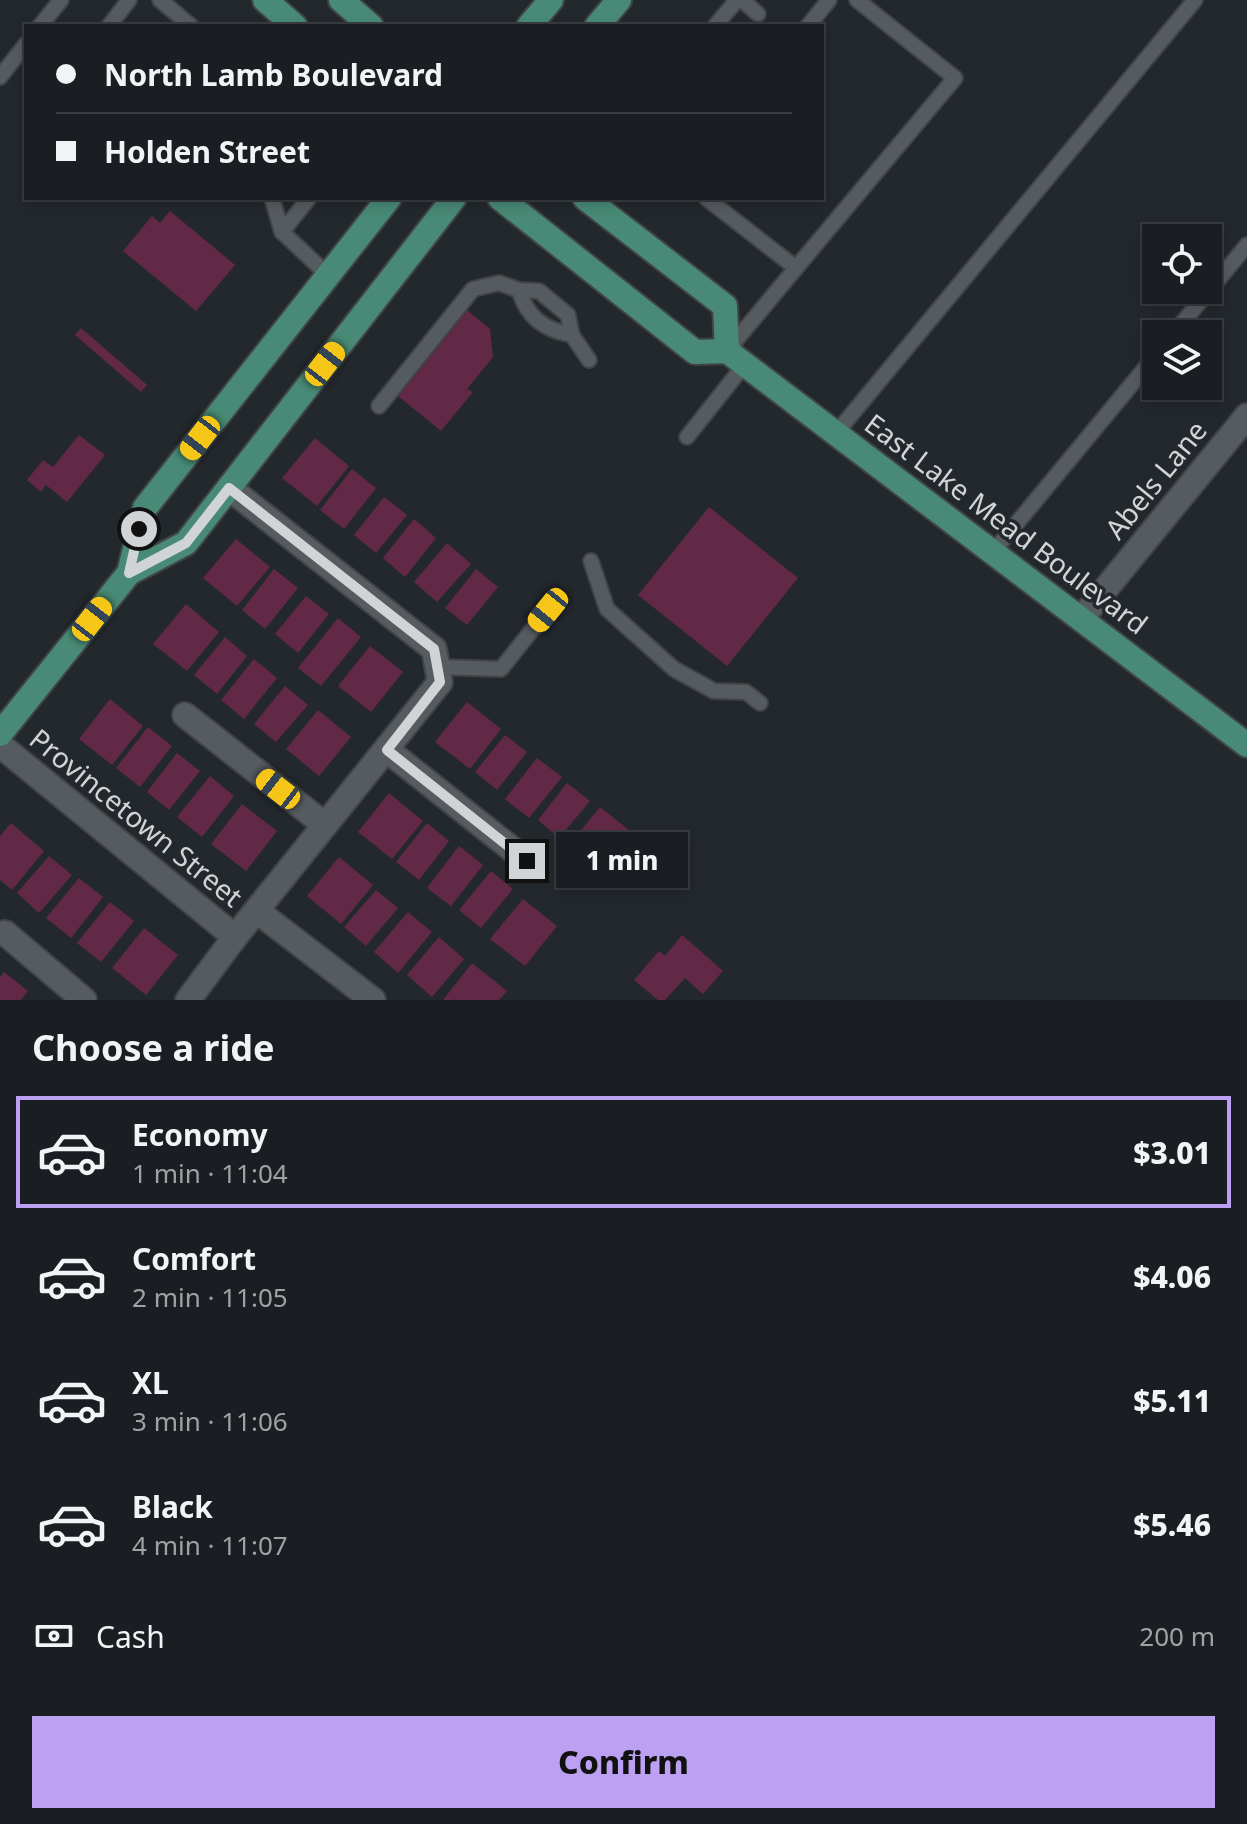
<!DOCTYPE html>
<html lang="en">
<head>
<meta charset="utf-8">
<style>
  body { margin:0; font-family:"Noto Sans",sans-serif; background:#272b2f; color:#f1f3f6; height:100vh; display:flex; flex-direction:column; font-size:30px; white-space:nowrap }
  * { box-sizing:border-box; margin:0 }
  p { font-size:26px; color:#9fa2a5 }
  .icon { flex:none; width:44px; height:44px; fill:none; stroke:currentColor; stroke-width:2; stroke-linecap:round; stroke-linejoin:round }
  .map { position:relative; height:1000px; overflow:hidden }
  .sheet { display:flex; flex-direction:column; background:#1a1e22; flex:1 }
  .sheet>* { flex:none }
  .banner { position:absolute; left:24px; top:24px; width:800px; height:176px; border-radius:0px; box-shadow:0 4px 12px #0003,0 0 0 2px #383c40; display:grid; align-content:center; height:176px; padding:0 32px; background:#1a1e22 }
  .fabs { position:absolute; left:1142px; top:224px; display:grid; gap:16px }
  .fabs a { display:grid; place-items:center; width:80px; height:80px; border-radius:0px; background:#1a1e22; box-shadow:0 4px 12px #0003,0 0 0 2px #383c40; font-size:40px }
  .end { position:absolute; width:36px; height:36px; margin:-18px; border:10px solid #d1d4d7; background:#111; box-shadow:0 0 0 4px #111 }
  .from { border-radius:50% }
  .bubble { position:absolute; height:56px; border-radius:0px; background:#1a1e22; box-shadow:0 4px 12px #0003,0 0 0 2px #383c40; font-size:26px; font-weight:800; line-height:56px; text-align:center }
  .car { position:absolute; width:24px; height:48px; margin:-24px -12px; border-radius:10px; box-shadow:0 0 6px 2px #0007; background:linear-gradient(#f5c518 24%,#345 0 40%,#f5c518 0 76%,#345 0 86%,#f5c518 0) }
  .banner b { display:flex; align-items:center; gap:28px; height:76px; font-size:30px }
  .banner b+b { border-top:2px solid #383c40 }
  .banner i { width:20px; height:20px; background:#f1f3f6 }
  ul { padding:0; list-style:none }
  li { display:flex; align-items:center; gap:24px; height:112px; margin:0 16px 12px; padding:0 16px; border:4px solid transparent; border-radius:0px }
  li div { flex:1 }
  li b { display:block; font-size:30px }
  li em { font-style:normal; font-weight:800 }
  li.on { border-color:#bca0f2 }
  li>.icon { width:72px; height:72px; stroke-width:1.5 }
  h2 { padding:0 32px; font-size:36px; line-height:96px }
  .pay { display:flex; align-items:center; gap:20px; height:88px; padding:0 32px; font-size:30px }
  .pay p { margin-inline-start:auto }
  .button { display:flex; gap:16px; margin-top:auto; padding:16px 32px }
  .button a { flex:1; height:92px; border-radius:0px; background:#bca0f2; color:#111; font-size:32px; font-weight:800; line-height:92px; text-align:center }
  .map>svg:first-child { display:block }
</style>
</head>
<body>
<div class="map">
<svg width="1247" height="1000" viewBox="0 0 1247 1000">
  <rect width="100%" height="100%" fill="#23282d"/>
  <!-- building -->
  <g fill="#622946">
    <path d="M170 211 235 265 196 311 123 251 152 216 160 223Z"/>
    <path d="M467 310 490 329 493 357 467 389 473 392 441 431 398 396Z"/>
    <path d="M81 328 147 385 141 392 75 335Z"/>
    <path d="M79 435 105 455 67 502 46 485 41 492 27 480 43 460 53 467Z"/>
    <path d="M315 438 349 466 317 506 282 478Z"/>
    <path d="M352 469 376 488 344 529 320 510Z"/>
    <path d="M384 497 407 515 376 553 354 535Z"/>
    <path d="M709 507 798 578 727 666 638 595Z"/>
    <path d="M414 519 436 538 405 577 383 558Z"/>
    <path d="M236 539 270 567 237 606 203 578Z"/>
    <path d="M447 543 471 564 437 602 414 582Z"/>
    <path d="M274 569 298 588 265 629 242 610Z"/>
    <path d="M476 569 498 587 467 625 445 608Z"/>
    <path d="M306 596 329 614 298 653 275 634Z"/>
    <path d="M186 604 219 632 187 671 153 644Z"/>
    <path d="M338 618 361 637 321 686 298 668Z"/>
    <path d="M225 637 247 656 217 694 194 675Z"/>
    <path d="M370 646 403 672 371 712 338 686Z"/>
    <path d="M254 659 277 678 244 719 221 700Z"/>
    <path d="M285 686 308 705 276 742 254 724Z"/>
    <path d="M110 699 143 726 112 765 79 739Z"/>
    <path d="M467 702 501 729 470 769 435 742Z"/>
    <path d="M318 710 351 737 319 776 286 749Z"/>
    <path d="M148 727 172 746 140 787 116 768Z"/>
    <path d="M505 735 527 752 497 790 475 772Z"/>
    <path d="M177 753 200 771 169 810 147 792Z"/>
    <path d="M537 758 562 777 529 818 505 799Z"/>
    <path d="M210 776 234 796 202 837 177 817Z"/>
    <path d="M567 783 590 801 559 838 538 820Z"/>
    <path d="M389 793 423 821 392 859 358 832Z"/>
    <path d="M242 804 277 831 246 871 211 844Z"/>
    <path d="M600 807 635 835 603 874 568 846Z"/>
    <path d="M11 823 44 851 12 890 0 880V836Z"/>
    <path d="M427 823 449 841 419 880 396 862Z"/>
    <path d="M459 846 483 865 451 906 427 888Z"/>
    <path d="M49 856 72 875 39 913 17 893Z"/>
    <path d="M339 857 373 885 341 924 307 896Z"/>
    <path d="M491 871 513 889 481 928 459 910Z"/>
    <path d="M79 878 103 897 71 938 46 918Z"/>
    <path d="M376 890 398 908 366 946 344 927Z"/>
    <path d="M523 899 557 926 525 966 490 939Z"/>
    <path d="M110 902 134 921 101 962 77 943Z"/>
    <path d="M408 912 432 932 398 973 374 952Z"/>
    <path d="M144 928 178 955 146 995 112 968Z"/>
    <path d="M682 935 723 971 703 994 685 978 665 1000H658L634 980 659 951 665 956Z"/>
    <path d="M439 937 464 959 432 997 407 975Z"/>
    <path d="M472 963 507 991 499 1000H443Z"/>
    <path d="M4 972 28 991 21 1000H0V977Z"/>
  </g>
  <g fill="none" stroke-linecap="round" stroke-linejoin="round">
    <!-- lane casing -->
    <g stroke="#404447" stroke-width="18">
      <g id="lane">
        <path d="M160 0 191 26"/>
        <path d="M742 0 758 14"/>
        <path d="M40 26 61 0"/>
        <path d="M109 26 129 0"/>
        <path d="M715 26 737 0"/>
        <path d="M808 26 829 0"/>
        <path d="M0 77 26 44"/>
        <path d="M272 198 282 232"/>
        <path d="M309 198 282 232 328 275"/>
        <path d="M706 198 796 268 955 78 857 0"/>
        <path d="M519 290C527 318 545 330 572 335"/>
        <path d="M1173 334 1247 245"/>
        <path d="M727 351 796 268"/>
        <path d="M379 406 473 289 499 283 519 290 539 291 568 315 572 335 589 360"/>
        <path d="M837 432 1195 0"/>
        <path d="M687 437 745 364"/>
        <path d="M993 552 1156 355"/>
        <path d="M591 561 607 609 674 669 714 691 746 692 760 703"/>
        <path d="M437 667 501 669 548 610"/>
      </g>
    </g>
    <!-- street casing -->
    <g stroke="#404447" stroke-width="28">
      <g id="street">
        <path d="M1081 619 1247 416"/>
        <path d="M185 715 325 825"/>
        <path d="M0 745 235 937"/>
        <path d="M387 750 527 861"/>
        <path d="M257 911 373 1000"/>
        <path d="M5 933 84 1000"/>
        <path d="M188 1000 235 937 440 682 434 649 229 488"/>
      </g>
    </g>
    <!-- primary casing -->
    <g stroke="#404447" stroke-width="28">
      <g id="primary">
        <path d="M265 0 295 26"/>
        <path d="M341 0 371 26"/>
        <path d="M529 26 551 0"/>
        <path d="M597 26 619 0"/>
        <path d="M500 198 695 352 727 351 1247 745"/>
        <path d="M585 198 725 306 727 351"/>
        <path d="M129 573 145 508 389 198"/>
        <path d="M0 734 129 573 186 543 454 198"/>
      </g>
    </g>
    <!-- lane -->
    <use href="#lane" stroke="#565b60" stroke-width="14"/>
    <!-- street -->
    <use href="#street" stroke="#565b60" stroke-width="24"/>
    <!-- primary -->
    <use href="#primary" stroke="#488a75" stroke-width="24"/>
  </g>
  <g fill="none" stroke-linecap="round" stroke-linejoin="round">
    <!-- route -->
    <path stroke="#d1d4d7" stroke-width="10" d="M139 529 129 573 186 543 229 488 434 649 440 682 387 750 527 861"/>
  </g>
  <g text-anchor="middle" stroke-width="7" stroke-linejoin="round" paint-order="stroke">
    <!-- street labels -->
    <g font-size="28" fill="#d1d4d7" stroke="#23282d">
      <text transform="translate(1156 480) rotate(-51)" y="10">Abels Lane</text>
      <text transform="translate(1006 524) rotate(37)" y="10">East Lake Mead Boulevard</text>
      <text transform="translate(136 818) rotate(39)" y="10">Provincetown Street</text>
    </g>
  </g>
</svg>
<div class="fabs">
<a><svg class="icon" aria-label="locate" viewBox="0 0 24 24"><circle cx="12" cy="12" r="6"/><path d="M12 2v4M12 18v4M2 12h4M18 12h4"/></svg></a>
<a><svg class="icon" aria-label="layers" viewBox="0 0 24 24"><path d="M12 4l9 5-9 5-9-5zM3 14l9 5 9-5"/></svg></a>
</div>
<i class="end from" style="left:139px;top:529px"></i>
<i class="end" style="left:527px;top:861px"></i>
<div class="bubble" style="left:556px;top:832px;width:132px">1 min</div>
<i class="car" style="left:325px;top:364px;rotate:38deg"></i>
<i class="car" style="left:200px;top:438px;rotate:218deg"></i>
<i class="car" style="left:548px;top:610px;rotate:219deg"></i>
<i class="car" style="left:92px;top:619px;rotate:38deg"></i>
<i class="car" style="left:278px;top:789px;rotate:308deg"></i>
<div class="banner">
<b><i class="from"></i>North Lamb Boulevard</b>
<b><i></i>Holden Street</b>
</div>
</div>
<section class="sheet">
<h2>Choose a ride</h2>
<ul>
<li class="on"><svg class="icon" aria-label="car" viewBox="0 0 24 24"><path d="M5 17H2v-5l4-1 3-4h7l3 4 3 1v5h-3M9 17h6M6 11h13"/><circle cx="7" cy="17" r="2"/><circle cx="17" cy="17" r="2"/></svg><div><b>Economy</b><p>1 min · 11:04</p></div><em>$3.01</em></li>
<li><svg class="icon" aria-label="car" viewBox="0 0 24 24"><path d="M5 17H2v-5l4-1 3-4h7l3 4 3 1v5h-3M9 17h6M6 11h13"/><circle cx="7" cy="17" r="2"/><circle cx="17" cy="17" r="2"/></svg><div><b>Comfort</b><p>2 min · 11:05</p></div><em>$4.06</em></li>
<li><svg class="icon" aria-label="car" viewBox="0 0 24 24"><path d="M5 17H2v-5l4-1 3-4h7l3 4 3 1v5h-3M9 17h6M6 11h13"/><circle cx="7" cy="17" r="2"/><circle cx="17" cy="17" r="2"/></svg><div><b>XL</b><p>3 min · 11:06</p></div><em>$5.11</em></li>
<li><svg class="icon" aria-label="car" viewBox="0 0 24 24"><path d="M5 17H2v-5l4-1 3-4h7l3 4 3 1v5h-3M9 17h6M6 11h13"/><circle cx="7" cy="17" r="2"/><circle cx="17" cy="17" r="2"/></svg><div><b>Black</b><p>4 min · 11:07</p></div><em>$5.46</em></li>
</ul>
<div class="pay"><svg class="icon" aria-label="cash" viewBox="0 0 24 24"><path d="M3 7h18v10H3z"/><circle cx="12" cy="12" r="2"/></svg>Cash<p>200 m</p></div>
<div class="button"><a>Confirm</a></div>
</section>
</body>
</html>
